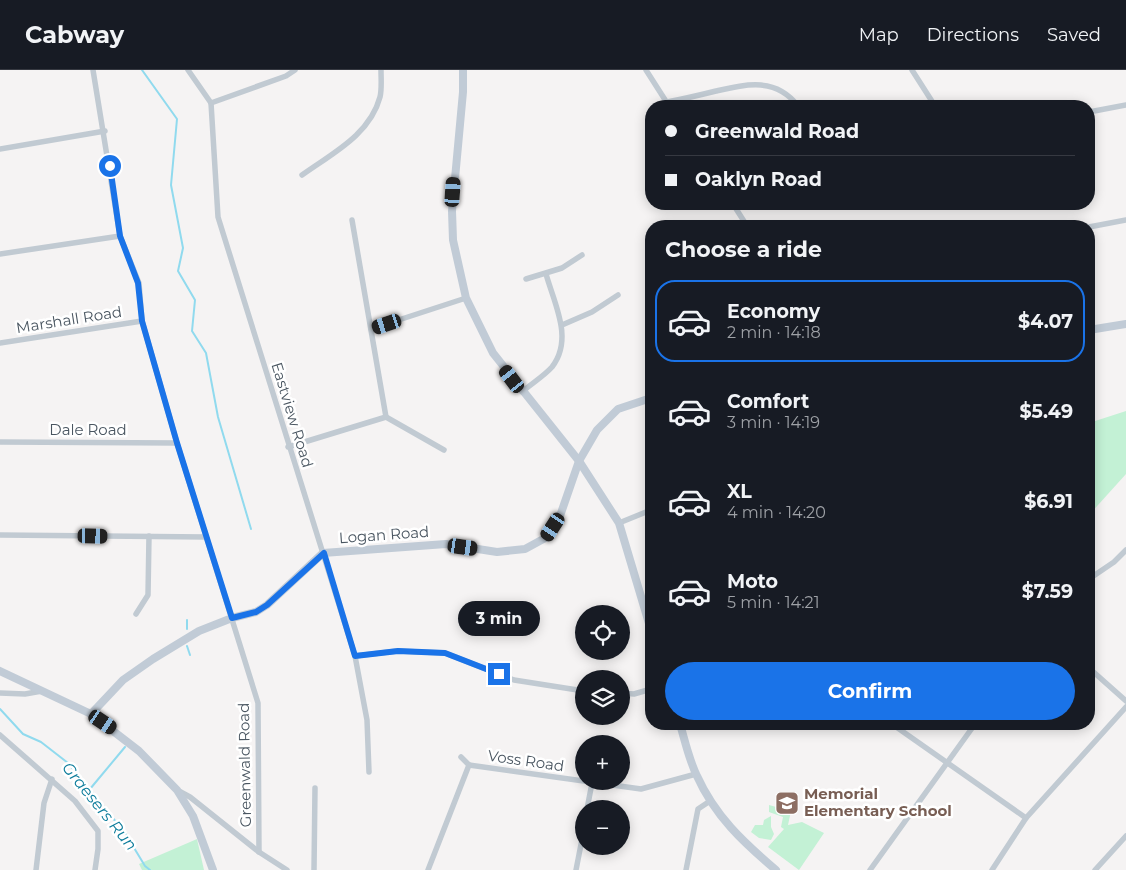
<!DOCTYPE html>
<html lang="en">
<head>
<meta charset="utf-8">
<style>
  body { margin:0; font-family:Montserrat,sans-serif; background:#242831; color:#f1f3f6; height:100vh; display:flex; flex-direction:column; font-size:19px; white-space:nowrap }
  * { box-sizing:border-box; margin:0 }
  p { font-size:16px; color:#9ea1a6 }
  .icon { flex:none; width:28px; height:28px; fill:none; stroke:currentColor; stroke-width:2; stroke-linecap:round; stroke-linejoin:round }
  .map { position:relative; flex:1; overflow:hidden }
  .details { position:absolute; left:645px; top:150px; width:450px; height:510px; display:flex; flex-direction:column; background:#171b24; border-radius:20px; box-shadow:0 2px 12px #0003 }
  .details>* { flex:none }
  .guide { position:absolute; left:645px; top:30px; width:450px; height:110px; border-radius:20px; box-shadow:0 2px 12px #0003; display:grid; align-content:center; height:110px; padding:0 20px; background:#171b24 }
  .fabs { position:absolute; left:575px; top:535px; display:grid; gap:10px }
  .fabs a { display:grid; place-items:center; width:55px; height:55px; border-radius:50%; background:#171b24; box-shadow:0 2px 12px #0003; font-size:25px }
  .end { position:absolute; width:22px; height:22px; margin:-11px; border:6px solid #1a73e8; background:#fff; box-shadow:0 0 0 2px #fff }
  .from { border-radius:50% }
  .bubble { position:absolute; height:35px; border-radius:18px; background:#171b24; box-shadow:0 2px 12px #0003; font-size:16px; font-weight:700; line-height:35px; text-align:center }
  .car { position:absolute; width:15px; height:30px; margin:-15px -8px; border-radius:6px; box-shadow:0 0 4px 1px #0007; background:linear-gradient(#222 24%,#8ab4d8 0 40%,#222 0 76%,#8ab4d8 0 86%,#222 0) }
  .guide b { display:flex; align-items:center; gap:18px; height:48px; font-size:19px }
  .guide b+b { border-top:1px solid #363941 }
  .guide i { width:12px; height:12px; background:#f1f3f6 }
  ul { padding:0; list-style:none }
  li { display:flex; align-items:center; gap:15px; height:82px; margin:0 10px 8px; padding:0 10px; border:2px solid transparent; border-radius:20px }
  li div { flex:1 }
  li b { display:block; font-size:19px }
  li em { font-style:normal; font-weight:700 }
  li.selected { border-color:#1a73e8 }
  li>.icon { width:45px; height:45px; stroke-width:1.5 }
  h2 { padding:0 20px; font-size:22px; line-height:60px }
  .action { display:flex; gap:10px; margin-top:auto; padding:10px 20px }
  .action a { flex:1; height:58px; border-radius:30px; background:#1a73e8; color:#fff; font-size:20px; font-weight:700; line-height:58px; text-align:center }
  header { display:flex; align-items:center; gap:30px; box-sizing:border-box; height:70px; padding:0 25px; background:#171b24; border-bottom:1px solid #363941 }
  header strong { font-size:24px }
  nav { display:flex; gap:28px; margin-inline-start:auto; font-size:18px }
  .map>svg:first-child { display:block }
</style>
</head>
<body>
<header>
<strong>Cabway</strong>
<nav><a>Map</a><a>Directions</a><a>Saved</a></nav>
</header>
<div class="map">
<svg width="1126" height="800" viewBox="0 0 1126 800">
  <rect width="100%" height="100%" fill="#f5f3f3"/>
  <!-- green -->
  <g fill="#c3f1d5">
    <path d="M1126 341V404L1089 445V353Z"/>
    <path d="M769 735 791 741 788 755 802 752 824 763 799 800 768 777 784 759 781 757 783 747 769 742Z"/>
    <path d="M771 746V757L774 764 771 770 759 768 751 762 755 755H763L764 750Z"/>
    <path d="M197 769 204 800H142L139 794Z"/>
  </g>
  <g fill="none" stroke-linecap="round" stroke-linejoin="round">
    <!-- stream -->
    <g stroke="#90daee" stroke-width="2">
      <path d="M142 0 177 49 171 115 183 178 178 201 195 230 192 261 206 283 218 347 251 459"/>
      <path d="M187 550V559"/>
      <path d="M187 576 190 585"/>
      <path d="M0 639 23 664 41 672 68 693 125 763 145 796 150 800"/>
      <path d="M90 719 125 677"/>
    </g>
    <!-- street -->
    <g stroke="#c1cad2" stroke-width="5.5">
      <path d="M93 0 120 166 139 213 142 251 177 373 258 633 259 782"/>
      <path d="M188 0 211 33 218 147 355 586 367 650 369 702"/>
      <path d="M646 0 669 36"/>
      <path d="M912 0 935 36"/>
      <path d="M667 32C683 29 700 25 716 21 747 14 776 7 798 36"/>
      <path d="M211 33 286 6 295 0"/>
      <path d="M1089 42 1126 35"/>
      <path d="M0 79 105 61"/>
      <path d="M302 105C331 84 370 65 380 27 382 19 381 9 381 0"/>
      <path d="M733 134 747 156"/>
      <path d="M1089 157 1126 150"/>
      <path d="M0 184 120 166"/>
      <path d="M526 209 562 198 582 185"/>
      <path d="M562 255 592 242 618 225"/>
      <path d="M371 259 466 228"/>
      <path d="M0 273 142 251"/>
      <path d="M522 322C531 314 544 306 552 297 574 269 554 233 546 204"/>
      <path d="M386 347 444 380"/>
      <path d="M0 372 177 373"/>
      <path d="M288 377 386 347 352 150"/>
      <path d="M619 453 651 440"/>
      <path d="M0 465 206 467"/>
      <path d="M1089 509 1114 492 1126 480"/>
      <path d="M136 544 148 525 149 466"/>
      <path d="M355 586 397 581 445 583 514 610 584 621"/>
      <path d="M1089 598 1126 631"/>
      <path d="M0 623 25 624 42 621"/>
      <path d="M621 623 634 624 651 619"/>
      <path d="M892 654 1026 748"/>
      <path d="M0 665 75 731 98 761V779L95 800"/>
      <path d="M461 687 469 695"/>
      <path d="M469 695 641 719 696 704"/>
      <path d="M177 720 190 727 259 782 287 800"/>
      <path d="M587 739 592 713"/>
      <path d="M36 800 44 733 52 709"/>
      <path d="M314 800 315 718"/>
      <path d="M428 800 469 695"/>
      <path d="M576 800 584 759"/>
      <path d="M686 800 698 739 710 731"/>
      <path d="M870 800 975 654"/>
      <path d="M992 800 1026 748 1126 637"/>
      <path d="M1095 800 1126 766"/>
    </g>
    <!-- secondary -->
    <g stroke="#c1cbd6" stroke-width="8">
      <path d="M463 0V22L452 141 453 170 466 228 493 283 579 391 619 453 651 560"/>
      <path d="M1089 260 1126 254"/>
      <path d="M0 601 91 644 139 681 177 720 193 746 213 800"/>
      <path d="M91 644 123 610 153 589 199 561 232 548 256 542 267 535 323 483 446 474 497 482 525 479 547 467 560 446 579 391 597 360 618 339 651 328"/>
      <path d="M680 654C685 671 689 690 697 706 715 746 743 772 776 800"/>
    </g>
  </g>
  <g fill="none" stroke-linecap="round" stroke-linejoin="round">
    <!-- route -->
    <path stroke="#1a73e8" stroke-width="6" d="M110 96 120 166 138 213 142 251 177 373 232 548 256 542 267 535 324 483 355 586 398 581 445 583 499 604"/>
  </g>
  <!-- icons -->
  <defs>
    <g id="school-square" transform="scale(1.25)"><rect x="-9" y="-9" width="18" height="18" rx="4" fill="#8d6e63" stroke="#fff"/><path d="M0-5L7-2L0 1L-7-2ZM-4 1L0 2.5L4 1V4Q0 6-4 4Z" fill="#fff"/></g>
  </defs>
  <g fill-rule="evenodd">
    <use href="#school-square" x="787" y="733"/>
  </g>
  <g text-anchor="middle" stroke-width="5" stroke-linejoin="round" paint-order="stroke">
    <!-- street labels -->
    <g font-size="15" fill="#4a5661" stroke="#fff">
      <text transform="translate(69 250) rotate(-9)" y="5">Marshall Road</text>
      <text transform="translate(292 345) rotate(73)" y="5">Eastview Road</text>
      <text x="88" y="365">Dale Road</text>
      <text transform="translate(384 465) rotate(-4)" y="5">Logan Road</text>
      <text transform="translate(526 691) rotate(8)" y="5">Voss Road</text>
      <text transform="translate(245 695) rotate(-91)" y="5">Greenwald Road</text>
    </g>
    <!-- education labels -->
    <g font-size="15" font-weight="bold" fill="#785e54" stroke="#fff" text-anchor="start">
      <text x="804" y="729">Memorial<tspan x="804" dy="17">Elementary School</tspan></text>
    </g>
    <!-- water labels -->
    <g font-size="16" font-style="italic" fill="#0c7c9b" stroke="#fff">
      <text transform="translate(100 736) rotate(51)" y="6">Graesers Run</text>
    </g>
  </g>
</svg>
<div class="fabs">
<a><svg class="icon" aria-label="locate" viewBox="0 0 24 24"><circle cx="12" cy="12" r="6"/><path d="M12 2v4M12 18v4M2 12h4M18 12h4"/></svg></a>
<a><svg class="icon" aria-label="layers" viewBox="0 0 24 24"><path d="M12 4l9 5-9 5-9-5zM3 14l9 5 9-5"/></svg></a>
<a>+</a>
<a>−</a>
</div>
<i class="end from" style="left:110px;top:96px"></i>
<i class="end" style="left:499px;top:604px"></i>
<div class="bubble" style="left:458px;top:531px;width:82px">3 min</div>
<i class="car" style="left:453px;top:122px;rotate:4deg"></i>
<i class="car" style="left:387px;top:254px;rotate:252deg"></i>
<i class="car" style="left:512px;top:309px;rotate:323deg"></i>
<i class="car" style="left:553px;top:457px;rotate:213deg"></i>
<i class="car" style="left:93px;top:466px;rotate:91deg"></i>
<i class="car" style="left:463px;top:477px;rotate:98deg"></i>
<i class="car" style="left:103px;top:652px;rotate:124deg"></i>
<div class="guide">
<b><i class="from"></i>Greenwald Road</b>
<b><i></i>Oaklyn Road</b>
</div>
<section class="details">
<h2>Choose a ride</h2>
<ul>
<li class="selected"><svg class="icon" aria-label="car" viewBox="0 0 24 24"><path d="M5 17H2v-5l4-1 3-4h7l3 4 3 1v5h-3M9 17h6M6 11h13"/><circle cx="7" cy="17" r="2"/><circle cx="17" cy="17" r="2"/></svg><div><b>Economy</b><p>2 min · 14:18</p></div><em>$4.07</em></li>
<li><svg class="icon" aria-label="car" viewBox="0 0 24 24"><path d="M5 17H2v-5l4-1 3-4h7l3 4 3 1v5h-3M9 17h6M6 11h13"/><circle cx="7" cy="17" r="2"/><circle cx="17" cy="17" r="2"/></svg><div><b>Comfort</b><p>3 min · 14:19</p></div><em>$5.49</em></li>
<li><svg class="icon" aria-label="car" viewBox="0 0 24 24"><path d="M5 17H2v-5l4-1 3-4h7l3 4 3 1v5h-3M9 17h6M6 11h13"/><circle cx="7" cy="17" r="2"/><circle cx="17" cy="17" r="2"/></svg><div><b>XL</b><p>4 min · 14:20</p></div><em>$6.91</em></li>
<li><svg class="icon" aria-label="car" viewBox="0 0 24 24"><path d="M5 17H2v-5l4-1 3-4h7l3 4 3 1v5h-3M9 17h6M6 11h13"/><circle cx="7" cy="17" r="2"/><circle cx="17" cy="17" r="2"/></svg><div><b>Moto</b><p>5 min · 14:21</p></div><em>$7.59</em></li>
</ul>
<div class="action"><a>Confirm</a></div>
</section>
</div>
</body>
</html>
